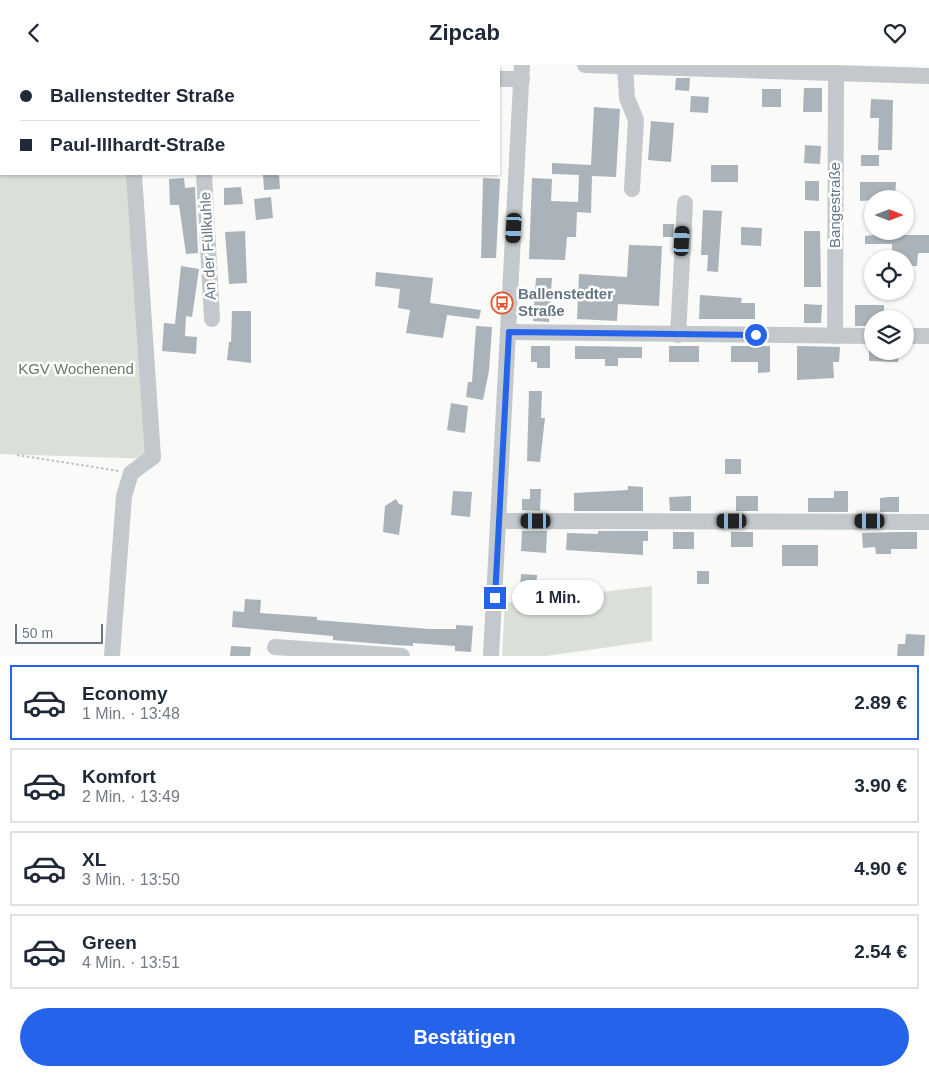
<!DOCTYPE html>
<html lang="de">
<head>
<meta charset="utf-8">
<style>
  body { margin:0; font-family:Helvetica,sans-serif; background:#f2f2f3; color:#1f2937; height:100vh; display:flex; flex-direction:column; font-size:19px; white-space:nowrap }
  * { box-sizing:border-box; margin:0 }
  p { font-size:16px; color:#747a83 }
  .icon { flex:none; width:28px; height:28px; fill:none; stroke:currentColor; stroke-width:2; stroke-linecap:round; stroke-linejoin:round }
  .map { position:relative; height:591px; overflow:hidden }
  .panel { display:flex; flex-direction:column; background:#fff; flex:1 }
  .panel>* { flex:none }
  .guide { position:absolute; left:0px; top:0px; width:500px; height:110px; box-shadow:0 1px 4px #0004; display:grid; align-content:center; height:110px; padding:0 20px; background:#fff }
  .needle { width:32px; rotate:90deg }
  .fabs { position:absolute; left:864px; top:125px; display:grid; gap:10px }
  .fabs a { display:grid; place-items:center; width:50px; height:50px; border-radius:50%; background:#fff; box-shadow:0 1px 4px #0004; font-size:25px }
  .scale { position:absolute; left:15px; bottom:12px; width:88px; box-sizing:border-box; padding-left:5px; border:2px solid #657683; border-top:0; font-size:14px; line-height:18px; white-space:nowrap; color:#657683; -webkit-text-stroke:4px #fff; paint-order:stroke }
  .end { position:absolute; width:22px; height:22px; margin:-11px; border:6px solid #2563eb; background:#fff; box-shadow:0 0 0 2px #fff }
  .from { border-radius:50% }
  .bubble { position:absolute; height:35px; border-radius:18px; background:#fff; box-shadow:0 1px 4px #0004; font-size:16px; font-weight:600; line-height:35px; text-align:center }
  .car { position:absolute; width:15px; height:30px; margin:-15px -8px; border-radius:6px; box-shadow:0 0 4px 1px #0007; background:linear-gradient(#222 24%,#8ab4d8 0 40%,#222 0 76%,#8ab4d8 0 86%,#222 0) }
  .guide b { display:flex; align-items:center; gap:18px; height:48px; font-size:19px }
  .guide b+b { border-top:1px solid #e0e1e3 }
  .guide i { width:12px; height:12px; background:#1f2937 }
  ul { padding:9px 0 0; list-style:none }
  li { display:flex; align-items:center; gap:15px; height:75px; margin:0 10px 8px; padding:0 10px; border:2px solid #e0e1e3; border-radius:0px }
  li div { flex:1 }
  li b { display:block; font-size:19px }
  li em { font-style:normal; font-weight:600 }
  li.on { border-color:#2563eb }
  li>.icon { width:45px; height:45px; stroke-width:1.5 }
  .cta { display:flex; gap:10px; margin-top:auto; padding:10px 20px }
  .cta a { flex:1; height:58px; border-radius:30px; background:#2563eb; color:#fff; font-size:20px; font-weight:600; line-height:58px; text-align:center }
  header { display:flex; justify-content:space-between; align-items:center; height:65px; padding:0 20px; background:#fff; font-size:22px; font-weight:600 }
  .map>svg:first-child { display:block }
</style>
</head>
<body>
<header><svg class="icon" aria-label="back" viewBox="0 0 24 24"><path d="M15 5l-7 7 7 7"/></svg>Zipcab<svg class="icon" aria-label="heart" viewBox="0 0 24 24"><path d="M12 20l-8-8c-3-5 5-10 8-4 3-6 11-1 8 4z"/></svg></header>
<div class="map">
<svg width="929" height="591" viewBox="0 0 929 591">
  <rect width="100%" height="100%" fill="#fafaf8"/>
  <!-- green -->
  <g fill="#dadfd7">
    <path d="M0 38 1 109H134L154 394 0 389Z"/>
    <path d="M652 521V576L546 591H502L505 538Z"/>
  </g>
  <!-- building -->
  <g fill="#aab3b9">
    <path d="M676 13H690L689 26 675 25Z"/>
    <path d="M804 23H822V47H803Z"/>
    <rect x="762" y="24" width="19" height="18"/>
    <path d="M691 31 709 32 708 48 690 47Z"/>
    <path d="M871 34 893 35 892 85H878L879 53H870Z"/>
    <path d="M594 42 620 44 616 112 592 111 591 148 577 147 576 172H567L565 195 529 194 532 113 552 114 551 136 578 137 579 110 552 109V98L591 100Z"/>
    <path d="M651 56 674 58 671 97 648 95Z"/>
    <path d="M805 80 821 81 820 99 804 98Z"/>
    <rect x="861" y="90" width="18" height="11"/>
    <rect x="711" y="100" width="27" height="17"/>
    <path d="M263 109H279L280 124 264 125Z"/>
    <path d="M184 113 185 123 195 122 198 188 186 189 179 140H170L169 114Z"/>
    <path d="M483 113 500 114 496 193H481Z"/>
    <path d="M805 116H819V136L805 135Z"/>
    <path d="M860 117H896L895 134 860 136Z"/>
    <path d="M241 122 243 139 224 140V123Z"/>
    <path d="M271 132 273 153 256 155 254 134Z"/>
    <path d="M703 145 722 146 718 207 707 206 708 190H701Z"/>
    <path d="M663 159H674L673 172H663Z"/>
    <path d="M741 162 762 163 761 181 741 180Z"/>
    <path d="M245 166 247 218 229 219 225 167Z"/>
    <path d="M804 166H820L821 222H804Z"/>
    <path d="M875 166H892V170H929V188H918L917 201H905V194H892V179H865V171L875 170Z"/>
    <path d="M629 180 662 181 659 241 618 239 617 256 577 254 579 209 627 212Z"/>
    <path d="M181 201 199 204 192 252 186 251 185 271 197 272 196 289 162 286 164 258 175 259Z"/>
    <path d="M376 207 433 213 430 238 481 245 479 254 447 250 443 273 406 268 410 245 398 243 400 224 375 221Z"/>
    <path d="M536 213H552L549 257 533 256Z"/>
    <path d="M700 230 742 233 741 238H755V254H699Z"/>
    <path d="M804 239 822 240 821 258H804Z"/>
    <path d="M855 240H884V254H872V261H855Z"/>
    <path d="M232 246H251V298L227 295 229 277H231Z"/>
    <path d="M476 261 492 262 489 306 483 335 466 332 468 317H472Z"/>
    <path d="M531 281H550V303H537V297H531Z"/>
    <path d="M575 281 642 282V293H618V301H605V294H575Z"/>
    <rect x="669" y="281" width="30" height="16"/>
    <path d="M731 281H770V307L758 308V297H731Z"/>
    <path d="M797 281 840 282 839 297H833L834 313 797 315Z"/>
    <path d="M869 286H899L898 297 869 296Z"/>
    <path d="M529 326H542L541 353H545L540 397 527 396Z"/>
    <path d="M451 338 468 341 465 368 447 365Z"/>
    <rect x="725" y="394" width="16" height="15"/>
    <path d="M628 421 643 422V446H574V428L628 425Z"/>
    <path d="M530 424H541L540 446 522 445V434H530Z"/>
    <path d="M453 426 472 427 470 452 451 450Z"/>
    <path d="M834 426H848V447H808V433H834Z"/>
    <path d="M691 431V446H670L669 432Z"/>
    <rect x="736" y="431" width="22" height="15"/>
    <path d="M889 432H899V447H880V433Z"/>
    <path d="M396 434 399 439 403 440 399 470 383 467 385 441Z"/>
    <path d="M522 466H547L546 488 521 486Z"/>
    <path d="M598 466H648V476H643V490L566 485 567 468 598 469Z"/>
    <rect x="673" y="467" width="21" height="17"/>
    <rect x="731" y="467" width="22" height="15"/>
    <path d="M897 467H917V484H891V489H876L875 482 863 483 862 468Z"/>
    <rect x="782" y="480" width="36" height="21"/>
    <rect x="697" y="506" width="12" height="13"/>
    <path d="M521 509 537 510 536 524 520 523Z"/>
    <path d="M245 534 261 535 260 548 317 552V555L429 564H456V560L473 561 471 587 455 586V581L413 578V581L395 580 333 575V571L232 562 233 546 244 547Z"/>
    <path d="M906 569 925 570 924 591H897L898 579H905Z"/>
    <path d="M231 581 251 582 250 591H230Z"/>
  </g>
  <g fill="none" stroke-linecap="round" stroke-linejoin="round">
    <!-- path -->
    <path stroke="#bbbfc2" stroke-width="2" stroke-dasharray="2.5 2.5" stroke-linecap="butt" d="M17 390 119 406"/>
    <!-- minor -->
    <g stroke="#c3c8cc" stroke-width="16">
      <path d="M585 0 929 11"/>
      <path d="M625 1 627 33 636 55 632 124"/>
      <path d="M499 14H522"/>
      <path d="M0 24H1"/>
      <path d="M204 109 212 254"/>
      <path d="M509 267 872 271"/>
      <path d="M678 270 685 138"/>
      <path d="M835 271 836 10"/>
      <path d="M905 271H929"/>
      <path d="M500 456 929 457"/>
      <path d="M275 582 402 591"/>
      <path d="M112 591 124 431 131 408 153 392 134 109"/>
      <path d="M491 591 522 0"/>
    </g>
  </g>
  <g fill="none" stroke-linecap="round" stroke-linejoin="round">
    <!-- route -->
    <path stroke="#2563eb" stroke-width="6" d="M495 533 509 267 756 270"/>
  </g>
  <!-- icons -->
  <defs>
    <g id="bus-ring" transform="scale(1.125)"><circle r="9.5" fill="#fff" stroke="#e4572e" stroke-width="1.5"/><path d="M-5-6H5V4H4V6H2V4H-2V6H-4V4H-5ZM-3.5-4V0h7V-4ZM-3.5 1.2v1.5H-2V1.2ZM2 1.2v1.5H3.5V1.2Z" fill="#e4572e"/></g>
  </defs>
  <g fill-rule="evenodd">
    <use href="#bus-ring" x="502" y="238"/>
  </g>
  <g text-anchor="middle" stroke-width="5" stroke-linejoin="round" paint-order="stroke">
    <!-- street labels -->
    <g font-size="15" fill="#657683" stroke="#fff">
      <text transform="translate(835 140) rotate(-90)" y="5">Bangestraße</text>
      <text transform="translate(208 181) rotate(-93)" y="5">An der Füllkuhle</text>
    </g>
    <!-- poi labels -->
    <g font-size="15" font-weight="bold" fill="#657683" stroke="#fff" text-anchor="start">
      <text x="518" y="234">Ballenstedter<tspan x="518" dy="17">Straße</tspan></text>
    </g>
    <!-- park labels -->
    <g font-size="15" fill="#687a64" stroke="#fff">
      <text x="76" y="309">KGV Wochenend</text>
    </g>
  </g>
</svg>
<div class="fabs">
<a><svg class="needle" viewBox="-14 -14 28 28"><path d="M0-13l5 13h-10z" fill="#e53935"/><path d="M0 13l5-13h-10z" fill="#747a83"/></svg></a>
<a><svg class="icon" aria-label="locate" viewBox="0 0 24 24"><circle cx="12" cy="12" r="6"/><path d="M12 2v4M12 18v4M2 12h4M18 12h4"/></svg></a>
<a><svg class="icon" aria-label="layers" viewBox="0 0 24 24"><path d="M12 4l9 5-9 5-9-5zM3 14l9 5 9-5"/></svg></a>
</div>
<div class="scale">50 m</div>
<i class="end from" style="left:756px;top:270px"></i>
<i class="end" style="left:495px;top:533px"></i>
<div class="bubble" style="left:512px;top:515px;width:92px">1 Min.</div>
<i class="car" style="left:514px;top:163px;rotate:183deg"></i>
<i class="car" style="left:682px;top:176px;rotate:3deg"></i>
<i class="car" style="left:536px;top:456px;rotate:270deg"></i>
<i class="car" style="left:732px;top:456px;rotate:270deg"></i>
<i class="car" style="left:870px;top:456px;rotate:270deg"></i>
<div class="guide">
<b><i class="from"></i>Ballenstedter Straße</b>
<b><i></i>Paul-Illhardt-Straße</b>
</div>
</div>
<section class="panel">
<ul>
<li class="on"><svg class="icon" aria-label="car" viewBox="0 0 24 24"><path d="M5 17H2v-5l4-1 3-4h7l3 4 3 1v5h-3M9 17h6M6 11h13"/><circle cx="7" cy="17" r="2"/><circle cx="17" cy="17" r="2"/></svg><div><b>Economy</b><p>1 Min. · 13:48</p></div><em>2.89 €</em></li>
<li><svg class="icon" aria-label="car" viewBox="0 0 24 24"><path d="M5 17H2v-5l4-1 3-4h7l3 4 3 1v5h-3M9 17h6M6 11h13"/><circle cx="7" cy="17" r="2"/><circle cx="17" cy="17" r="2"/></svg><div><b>Komfort</b><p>2 Min. · 13:49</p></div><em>3.90 €</em></li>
<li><svg class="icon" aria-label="car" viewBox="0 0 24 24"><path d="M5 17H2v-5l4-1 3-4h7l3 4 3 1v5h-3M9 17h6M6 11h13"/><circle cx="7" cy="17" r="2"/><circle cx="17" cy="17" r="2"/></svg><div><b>XL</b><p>3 Min. · 13:50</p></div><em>4.90 €</em></li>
<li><svg class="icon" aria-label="car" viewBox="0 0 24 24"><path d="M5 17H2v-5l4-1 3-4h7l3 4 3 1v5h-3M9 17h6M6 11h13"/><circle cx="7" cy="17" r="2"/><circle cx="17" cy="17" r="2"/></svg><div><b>Green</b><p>4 Min. · 13:51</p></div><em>2.54 €</em></li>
</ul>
<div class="cta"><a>Bestätigen</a></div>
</section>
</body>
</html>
